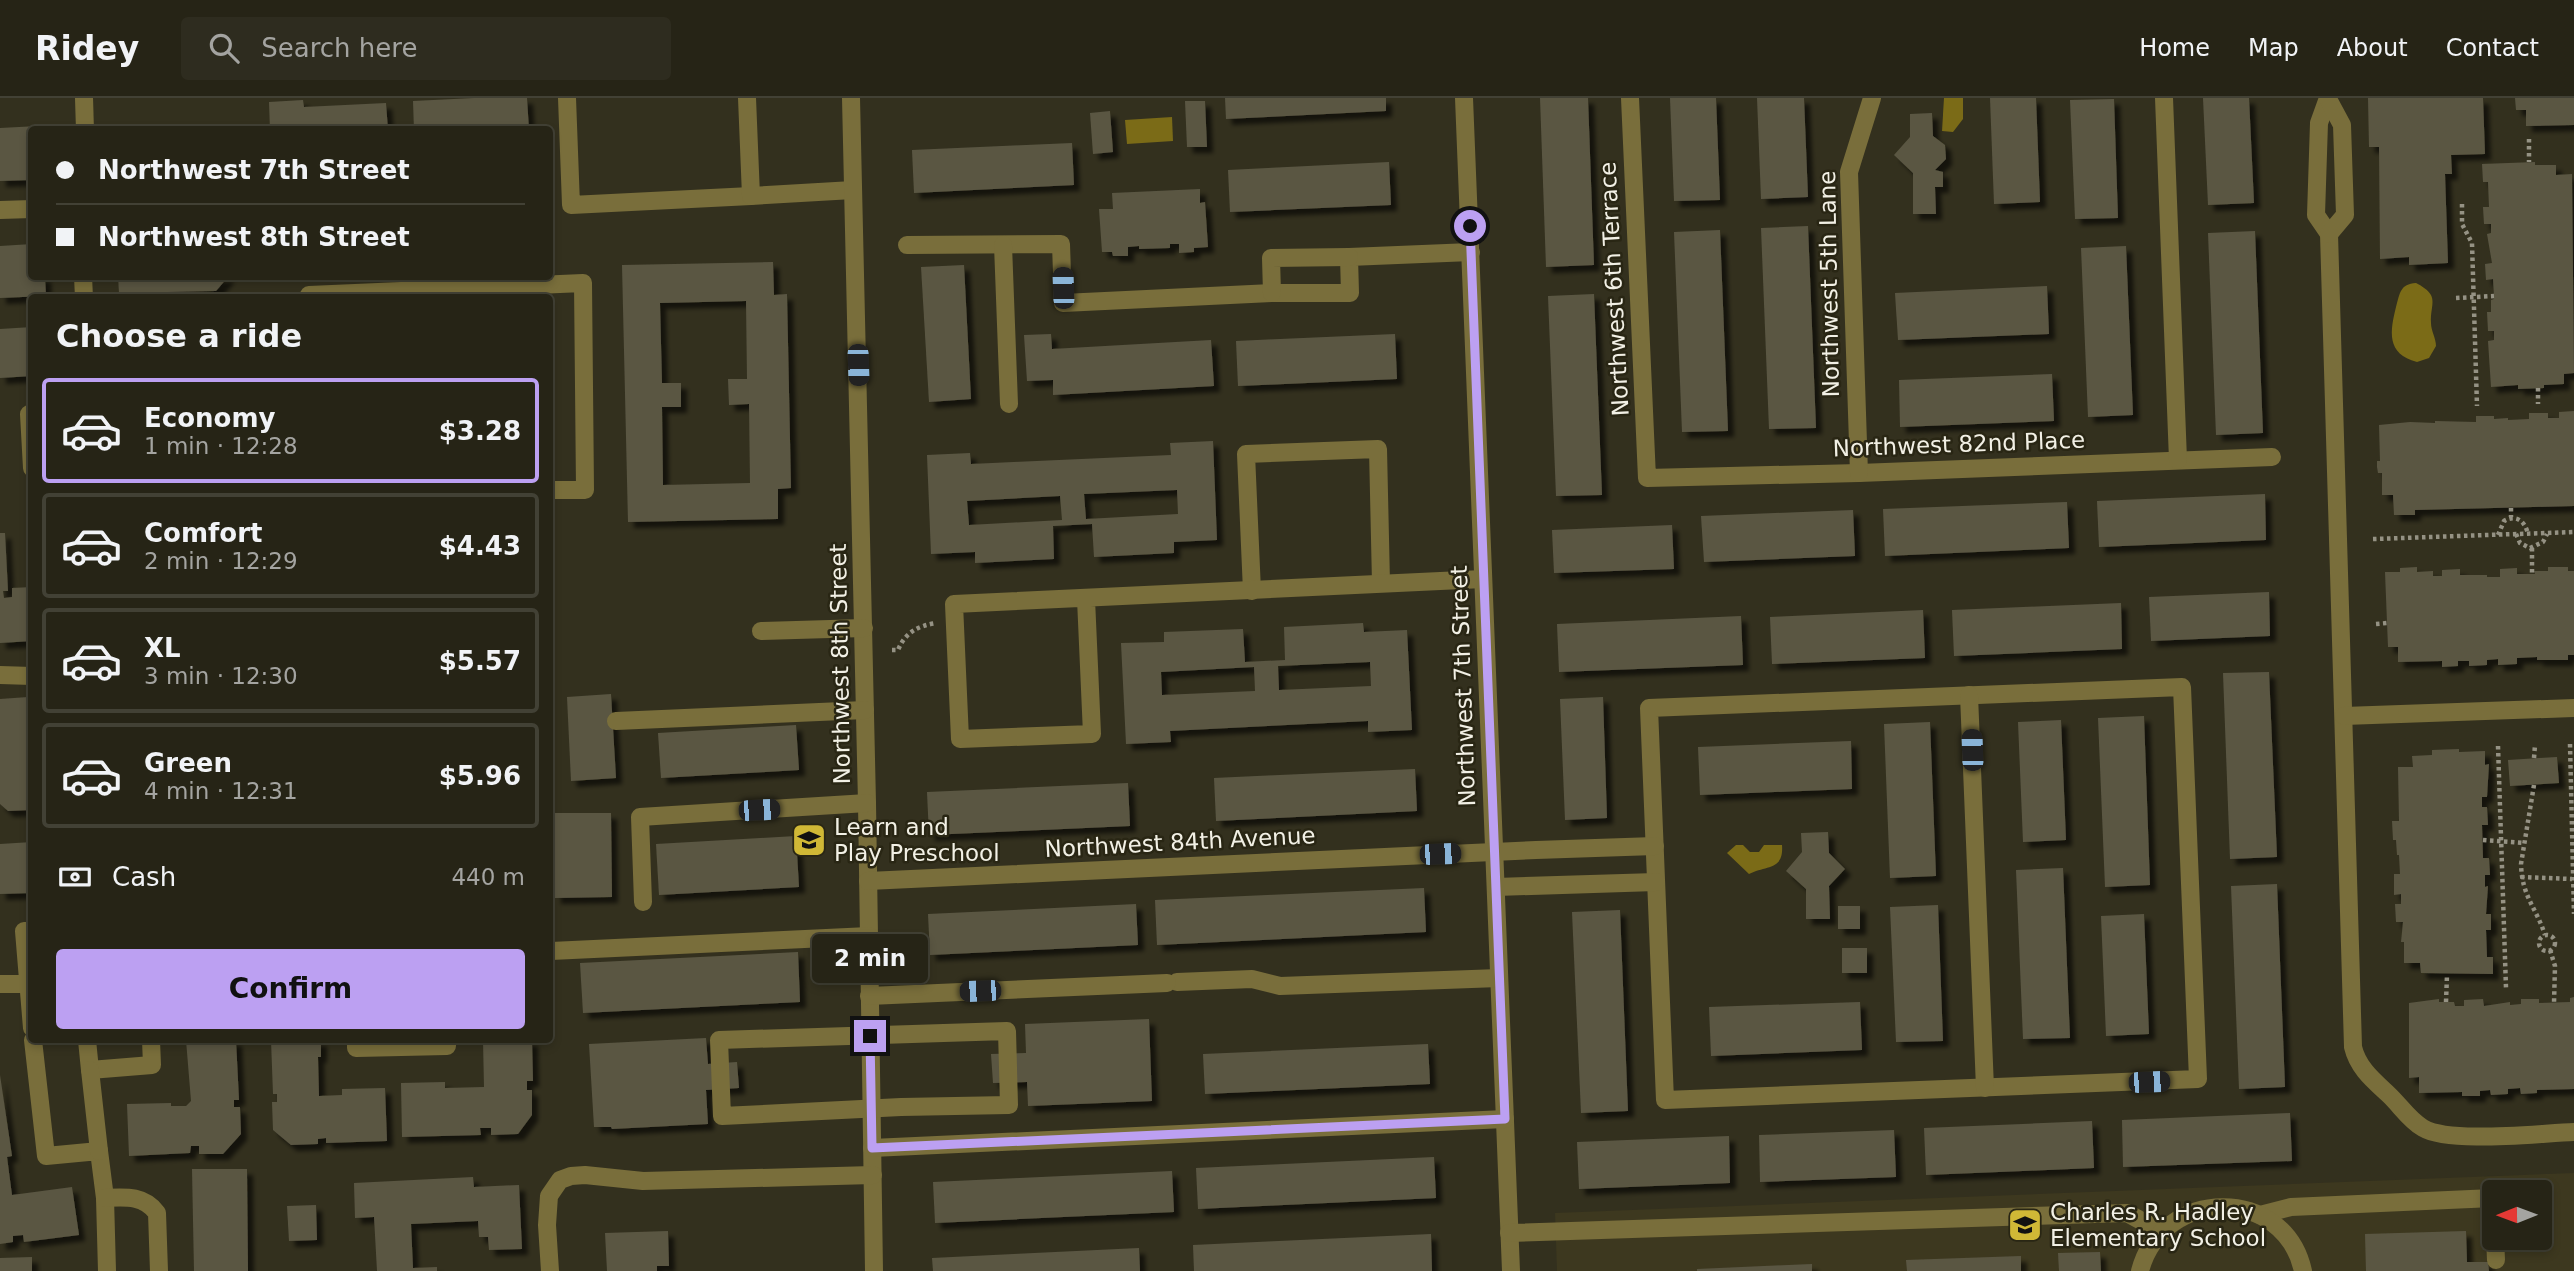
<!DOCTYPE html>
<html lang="en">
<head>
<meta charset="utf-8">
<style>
  body { margin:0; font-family:"DejaVu Sans",sans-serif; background:#2e2c1f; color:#f1f3f6; height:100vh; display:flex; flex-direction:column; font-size:26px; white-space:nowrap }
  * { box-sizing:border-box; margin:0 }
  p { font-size:23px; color:#a4a4a1 }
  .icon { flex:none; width:38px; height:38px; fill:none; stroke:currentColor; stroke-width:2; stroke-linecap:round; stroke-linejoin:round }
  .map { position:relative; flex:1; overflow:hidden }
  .panel { position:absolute; left:28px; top:196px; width:525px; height:749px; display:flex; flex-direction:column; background:#262416; border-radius:7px; box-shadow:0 4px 10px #0003,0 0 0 2px #424135 }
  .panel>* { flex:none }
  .top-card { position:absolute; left:28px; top:28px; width:525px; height:154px; border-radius:7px; box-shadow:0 4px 10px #0003,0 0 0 2px #424135; display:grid; align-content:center; height:154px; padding:0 28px; background:#262416 }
  .needle { width:46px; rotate:269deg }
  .controls { position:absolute; left:2482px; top:1082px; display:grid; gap:14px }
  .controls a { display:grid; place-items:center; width:70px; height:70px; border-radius:7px; background:#262416; box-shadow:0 4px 10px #0003,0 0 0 2px #424135; font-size:35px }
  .end { position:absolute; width:32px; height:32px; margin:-16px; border:9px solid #bca0f2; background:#111; box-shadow:0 0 0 4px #111 }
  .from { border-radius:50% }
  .bubble { position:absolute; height:49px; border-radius:7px; background:#262416; box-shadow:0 4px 10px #0003,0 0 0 2px #424135; font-size:23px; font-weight:800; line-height:49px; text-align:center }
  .car { position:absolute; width:21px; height:42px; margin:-21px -10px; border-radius:9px; box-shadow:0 0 5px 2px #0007; background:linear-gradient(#222 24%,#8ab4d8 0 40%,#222 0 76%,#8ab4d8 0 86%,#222 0) }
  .top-card b { display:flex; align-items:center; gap:24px; height:66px; font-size:26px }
  .top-card b+b { border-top:2px solid #424135 }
  .top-card i { width:18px; height:18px; background:#f1f3f6 }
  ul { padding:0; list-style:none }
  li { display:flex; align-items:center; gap:21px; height:105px; margin:0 14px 10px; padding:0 14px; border:4px solid #424135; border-radius:7px }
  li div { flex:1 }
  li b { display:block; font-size:26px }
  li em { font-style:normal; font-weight:800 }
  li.on { border-color:#bca0f2 }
  li>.icon { width:63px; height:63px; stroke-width:1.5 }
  h2 { padding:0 28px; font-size:32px; line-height:84px }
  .pay { display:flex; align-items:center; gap:18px; height:77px; padding:0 28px; font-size:26px }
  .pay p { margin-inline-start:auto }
  .primary-button { display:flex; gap:14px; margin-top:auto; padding:14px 28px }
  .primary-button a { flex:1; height:80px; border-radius:7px; background:#bca0f2; color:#111; font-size:28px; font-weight:800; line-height:80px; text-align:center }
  header { display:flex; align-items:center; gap:42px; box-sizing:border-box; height:98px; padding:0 35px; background:#262416; border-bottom:2px solid #424135 }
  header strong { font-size:33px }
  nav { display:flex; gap:38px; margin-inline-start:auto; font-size:24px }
  .search { width:490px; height:63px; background:#2e2c1f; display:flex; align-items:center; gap:18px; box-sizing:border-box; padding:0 24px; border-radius:7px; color:#a4a4a1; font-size:26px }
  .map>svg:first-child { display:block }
</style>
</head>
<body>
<header>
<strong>Ridey</strong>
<div class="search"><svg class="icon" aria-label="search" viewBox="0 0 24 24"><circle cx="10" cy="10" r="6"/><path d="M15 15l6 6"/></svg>Search here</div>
<nav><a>Home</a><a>Map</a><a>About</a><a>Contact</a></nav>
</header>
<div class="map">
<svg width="2574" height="1173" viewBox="0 0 2574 1173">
  <defs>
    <filter id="shadow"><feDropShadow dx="6" dy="6" stdDeviation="2" flood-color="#0009"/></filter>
  </defs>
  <rect width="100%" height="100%" fill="#33301e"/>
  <!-- built -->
  <path fill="#3d381f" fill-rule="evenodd" d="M2574 1075V1173H1557L1555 1115ZM2494 1094H2539V1139H2494Z"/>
  <!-- water -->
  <g fill="#7b6b17">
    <path d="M1944 0H1963V21L1953 34 1942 33Z"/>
    <path d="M1172 19 1173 43 1127 46 1125 22Z"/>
    <path d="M2416 185C2441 198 2430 205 2431 225 2431 233 2436 240 2436 248L2429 260 2417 264C2386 256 2390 233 2396 209 2400 195 2400 186 2416 185Z"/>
    <path d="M1736 747H1743L1750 754H1759L1764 747H1782C1784 773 1766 767 1749 776L1727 755Z"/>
  </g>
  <!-- building -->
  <g fill="#5a5643" fill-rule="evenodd" filter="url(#shadow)">
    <path d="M474 0H527L529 32H414L413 3Z"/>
    <path d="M1225 0H1386V13L1226 21Z"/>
    <path d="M1540 0H1588L1594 167 1546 169Z"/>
    <path d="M1670 0H1716L1720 102 1674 103Z"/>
    <path d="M1757 0H1804L1808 99 1761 101Z"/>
    <path d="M1990 0H2036L2040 104 1994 106Z"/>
    <path d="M2203 0H2249L2254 105 2208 107Z"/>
    <path d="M2368 0H2483L2485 56 2451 57 2452 76H2445L2448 165 2409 167V159L2380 161 2379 49H2369Z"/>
    <path d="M2515 0H2574V27L2526 28V12H2516Z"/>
    <path d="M2114 1 2118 120 2075 121 2070 2Z"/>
    <path d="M303 2 304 9 386 5 388 32H270L269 4Z"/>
    <path d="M1185 3H1205L1207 49H1187Z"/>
    <path d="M1110 13 1113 54 1093 56 1090 15Z"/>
    <path d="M1932 15 1933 38 1945 47 1946 61 1935 72 1943 74V89H1935L1936 116H1913V75L1894 57 1910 39V16Z"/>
    <rect x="119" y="27" width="58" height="5"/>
    <path d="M38 28V32H32V82L0 83V30Z"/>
    <path d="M1072 45 1074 87 914 95 912 52Z"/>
    <path d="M1389 64 1391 107 1230 114 1228 72Z"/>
    <path d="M2535 64V67H2556V77L2572 76 2574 275 2564 276V286L2544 287V290L2518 291V287L2491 289 2488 243 2494 242V233H2488L2487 214H2491V202L2494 201V198L2493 181 2486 182 2485 166 2492 165 2487 136 2491 135V126H2484L2483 109H2489L2488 84H2483L2482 66Z"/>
    <path d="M1200 91V105L1205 104 1208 149 1194 150V154L1179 155V146H1170V150L1139 151V148L1128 149V158H1113L1112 154H1102L1099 111H1113L1112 95Z"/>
    <path d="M1808 128 1816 330 1769 331 1761 130Z"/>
    <path d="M1720 132 1728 333 1682 334 1674 134Z"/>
    <path d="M2255 133 2263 335 2216 337 2208 135Z"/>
    <path d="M32 146V178H45L46 198 0 200V148Z"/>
    <path d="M2126 148 2133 317 2088 319 2081 150Z"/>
    <path d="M773 164 774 197 787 196 791 390 778 391V421L628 424 622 167ZM746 203 747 281H728L729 307 749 306 750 385 663 387 662 309H681V285H662L660 205Z"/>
    <path d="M964 167 971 301 929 304 921 169Z"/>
    <path d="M118 178H229L216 193 119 195Z"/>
    <path d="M2047 188 2049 236 1898 242 1895 195Z"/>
    <path d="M1594 196 1602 397 1556 398 1548 198Z"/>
    <path d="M32 229V278L0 280V231Z"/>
    <path d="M1051 236 1052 251 1211 242 1214 288 1053 297V282L1027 283 1024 237Z"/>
    <path d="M1395 236 1397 281 1238 288 1236 243Z"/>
    <path d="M2052 276 2054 323 1900 329 1899 282Z"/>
    <path d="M2574 313V408L2415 412V417H2394L2393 397H2382V375H2378L2377 369V363H2380L2379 327 2410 324 2435 325V323L2476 324V318H2494V321L2508 320V322L2529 321V315H2548V320H2559V314Z"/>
    <path d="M1213 343 1217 442 1174 444V455L1094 459 1092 426 1053 428 1054 461 975 465V454L931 456 927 357 970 355 971 366 1171 357 1170 345ZM1177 392 1178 416 1086 421 1084 396ZM1060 398 1062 422 969 427 967 403Z"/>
    <path d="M2265 396 2266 442 2099 449 2097 403Z"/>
    <path d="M2067 404 2069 450 1885 458 1883 411Z"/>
    <path d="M1853 412 1855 458 1704 464 1701 418Z"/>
    <path d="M1672 427 1674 471 1554 475 1552 432Z"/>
    <path d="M0 435H5L8 493H3L4 500 12 499V490L32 489V543L0 545Z"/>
    <path d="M2417 469V474L2433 473V478H2442V472L2460 471V477H2487V479H2500V471L2517 470V476H2535L2534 473H2548V469H2568V473H2574V557H2568V562H2537V559L2517 560V566L2498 567V561L2487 562V567L2469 568V563H2458V568L2442 569V563L2398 564V549H2388L2385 474H2400V470Z"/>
    <path d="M2269 494 2270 538 2151 543 2149 499Z"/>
    <path d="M2121 505 2122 551 1954 558 1952 512Z"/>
    <path d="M1923 512 1925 560 1772 566 1770 519Z"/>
    <path d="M1741 518 1743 567 1559 574 1557 526Z"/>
    <path d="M1363 525 1364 534 1407 532 1412 632 1368 634V623L1170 633 1171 644 1126 646 1121 545 1164 544V534L1243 531 1245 564 1285 562 1284 529ZM1370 564 1371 588 1279 592 1278 568ZM1254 569 1255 593 1162 597 1161 574Z"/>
    <path d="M2269 574 2277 759 2230 761 2223 575Z"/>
    <path d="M611 596 616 680 571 683 567 599Z"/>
    <path d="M28 599 32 712 8 713 0 706V601Z"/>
    <path d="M1603 599 1607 720 1565 722 1560 601Z"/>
    <path d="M2144 618 2150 787 2105 789 2098 620Z"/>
    <path d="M2061 622 2066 742 2023 744 2018 624Z"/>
    <path d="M1930 624 1936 778 1890 780 1884 626Z"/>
    <path d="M796 627 799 672 661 680 658 635Z"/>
    <path d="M1851 643 1852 691 1700 697 1698 649Z"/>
    <path d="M2459 651V654L2485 653V667L2489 666 2487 699H2482V709H2487L2488 727H2482L2483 760H2489L2490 777H2485V789L2488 788 2486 816H2491V832H2486L2487 859H2493V876L2421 875 2420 865H2404V844H2401L2403 824H2396L2395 806H2401V796L2394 797V776H2400L2399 757H2397L2396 742H2393L2392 723H2399L2398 669H2413L2412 658 2432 657V652Z"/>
    <path d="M2557 659 2559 685 2510 688 2508 662Z"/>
    <path d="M1415 671 1417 713 1216 723 1214 680Z"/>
    <path d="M1128 685 1130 728 929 737 927 694Z"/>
    <path d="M554 715H611L612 799 555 800Z"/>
    <path d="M1828 734 1829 755 1845 771 1829 788 1830 821H1806V791L1786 773 1802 754 1801 735Z"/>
    <path d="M796 738 799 789 659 797 656 746Z"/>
    <path d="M32 744V795L0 796V746Z"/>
    <path d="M2063 770 2070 940 2023 941 2016 772Z"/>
    <path d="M2277 786 2285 989 2239 991 2231 788Z"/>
    <path d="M1424 790 1426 834 1157 847 1155 802Z"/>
    <path d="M1136 806 1138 847 930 857 928 816Z"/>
    <path d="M1938 807 1943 943 1896 944 1890 809Z"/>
    <rect x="1838" y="808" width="22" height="23"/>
    <path d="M1620 812 1628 1013 1581 1015 1572 814Z"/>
    <path d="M2144 816 2149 936 2106 938 2101 818Z"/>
    <rect x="1842" y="850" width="25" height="25"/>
    <path d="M798 854 800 904 583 915 580 865Z"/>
    <path d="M2574 899V991L2537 992V995L2521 996 2520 990 2508 991V996L2491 997 2490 992 2480 993V998H2462V994L2419 995V979L2409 980V905L2439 901V904H2454L2455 908H2464V902L2483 901 2484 908 2510 904V907L2521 906V901H2539V905L2570 904V900Z"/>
    <path d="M1860 904 1862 952 1711 958 1709 909Z"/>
    <path d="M1149 921 1152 1003 1028 1008 1027 984 993 985 991 956 1026 955 1025 926Z"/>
    <path d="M706 940 708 966 737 964 739 990 706 992 708 1026 612 1031 611 1029H594L589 946Z"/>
    <path d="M186 942H236L239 1002H234V1009H240L241 1036 223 1056H199V1048H191L190 1055 129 1058 127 1006 171 1005V1008H186L191 1003Z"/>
    <path d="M271 942H321V959H318L319 998 342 997V991L385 990 387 1043 326 1045V1040L318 1041V1046L291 1047 273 1032 272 1004H277V996H273Z"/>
    <path d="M483 942H532L533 983H527V992H532V1017L518 1036 491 1037V1030H480L481 1037 402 1039 401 985 445 984V990L484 989Z"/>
    <path d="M1428 946 1430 986 1205 996 1203 956Z"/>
    <path d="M0 977 12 1058 7 1059 12 1097 72 1089 79 1137 24 1144 23 1137 13 1138V1144L0 1146Z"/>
    <path d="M2290 1015 2292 1063 2123 1069 2122 1022Z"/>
    <path d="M2092 1023 2094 1070 1926 1077 1924 1030Z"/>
    <path d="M1894 1032 1896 1079 1760 1084 1759 1037Z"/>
    <path d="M1729 1038 1730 1085 1579 1091 1577 1044Z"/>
    <path d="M1434 1059 1436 1100 1198 1111 1196 1070Z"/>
    <path d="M192 1071H247L248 1173H194Z"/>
    <path d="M1172 1073 1174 1114 935 1125 933 1084Z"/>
    <path d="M473 1079 474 1089 519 1087 522 1151 489 1152 488 1139H479L478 1123 411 1126 413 1170 437 1169V1173H377L374 1119 355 1120 354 1085Z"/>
    <path d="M316 1107 317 1142 289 1143 287 1108Z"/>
    <path d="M668 1133 669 1168H657V1173H607L605 1135Z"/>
    <path d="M2466 1133 2467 1164H2488L2489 1173H2366L2365 1136Z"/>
    <path d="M1431 1136 1432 1173H1194L1193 1147Z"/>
    <path d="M1139 1150 1140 1173H933L932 1160Z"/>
    <path d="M2100 1154 2101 1173H2059L2058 1155Z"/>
    <path d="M2021 1158V1173H1907L1906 1162Z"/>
    <path d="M32 1159V1173H0V1160Z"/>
    <path d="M1812 1166V1173H1697V1171Z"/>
  </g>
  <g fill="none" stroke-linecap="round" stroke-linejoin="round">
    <!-- path -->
    <g stroke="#959284" stroke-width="4.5" stroke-dasharray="3.5 3.5" stroke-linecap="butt">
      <path d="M2529 41V64"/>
      <path d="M2462 106V126L2472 145 2477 308"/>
      <path d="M2456 200 2494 198"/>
      <path d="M2538 290V306"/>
      <path d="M2511 410V419"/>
      <path d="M2516 436 2520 445 2530 450 2543 444 2547 436"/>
      <path d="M2498 437 2504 423C2516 416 2525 423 2528 436"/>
      <path d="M2373 441 2574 434"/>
      <path d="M2532 450V476"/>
      <path d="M2376 526 2387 525"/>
      <path d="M892 552H898C905 535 917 528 936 525"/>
      <path d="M2570 646 2574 816"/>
      <path d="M2498 648 2506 890"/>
      <path d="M2534 660 2535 647"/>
      <path d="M2534 687 2521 766C2522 799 2536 809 2545 837"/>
      <path d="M2483 742 2524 745"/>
      <path d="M2521 779 2572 781"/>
      <circle cx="2547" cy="845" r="8"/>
      <path d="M2550 852 2555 868 2554 905"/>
      <path d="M2446 904 2447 877"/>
    </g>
    <!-- minor -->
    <g stroke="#796e3b" stroke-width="18">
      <path d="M84 0 85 32"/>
      <path d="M567 0 571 107 751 98"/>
      <path d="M747 0 751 98 853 92"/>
      <path d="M851 0 867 705 874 1173"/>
      <path d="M1464 0 1511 1173"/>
      <path d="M1630 0 1647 380 1859 375 2272 359"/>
      <path d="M2164 0 2178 362"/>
      <path d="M2328 0 2319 25 2316 117 2329 136 2353 949C2358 970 2373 982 2388 996 2400 1007 2409 1022 2423 1030 2450 1046 2540 1035 2574 1034"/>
      <path d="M2328 1 2342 27 2345 117 2329 136"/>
      <path d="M0 112 32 111"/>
      <path d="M907 147 1061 146 1063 205 1272 195H1350L1349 159 1471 154"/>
      <path d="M1003 147 1009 306"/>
      <path d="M83 178 84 200"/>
      <path d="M1272 195 1271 160 1349 159"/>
      <path d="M309 200V197L583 185 585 392H550"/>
      <path d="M32 316H29L32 370"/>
      <path d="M1859 375 1849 74 1872 0"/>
      <path d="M1252 493 1246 356 1378 351 1381 485"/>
      <path d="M1086 501 1092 636 960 641 954 506 1483 481"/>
      <path d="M761 533 864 530"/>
      <path d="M0 577 32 578"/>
      <path d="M2182 589 2198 981 1665 1002 1649 610Z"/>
      <path d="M1969 597 1985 990"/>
      <path d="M2344 618 2574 610"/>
      <path d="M616 623 865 612"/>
      <path d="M868 783 1536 752 1655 748"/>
      <path d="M1496 789 1656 784"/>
      <path d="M643 804 640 719 867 705"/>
      <path d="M32 833H24L32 930"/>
      <path d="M551 853 869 838"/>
      <path d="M1177 884 1252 881 1280 888 1499 880"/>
      <path d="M0 886H32"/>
      <path d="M869 898 1167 885"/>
      <path d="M1007 933 1009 1007 901 1009 722 1018 719 942Z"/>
      <path d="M33 942 46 1058 99 1053 105 1100 107 1173"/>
      <path d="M87 942 90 972 152 967 151 942"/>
      <path d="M356 942V950L447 948V942"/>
      <path d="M90 972 99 1053"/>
      <path d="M872 1050 1505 1021"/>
      <path d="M105 1100C125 1099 144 1097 157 1115L159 1173"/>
      <path d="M2260 1117 2291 1109 2493 1100 2494 1116"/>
      <path d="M1509 1135 2127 1115 2162 1134"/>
      <path d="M2495 1139 2496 1162"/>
      <path d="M550 1173 547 1127 549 1098 560 1082 571 1078 585 1077 643 1083 873 1077"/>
      <path d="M2140 1173C2162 1089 2284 1087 2303 1173"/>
    </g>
  </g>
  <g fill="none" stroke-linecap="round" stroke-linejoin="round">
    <!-- route -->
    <path stroke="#bca0f2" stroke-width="9" d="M870 938 872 1050 1505 1021 1470 128"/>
  </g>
  <!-- icons -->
  <defs>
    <g id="school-square" transform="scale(1.75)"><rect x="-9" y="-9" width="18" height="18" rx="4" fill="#d0b836" stroke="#292614"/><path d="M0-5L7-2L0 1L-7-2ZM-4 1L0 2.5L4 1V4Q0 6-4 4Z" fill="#111"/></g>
  </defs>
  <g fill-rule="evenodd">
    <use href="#school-square" x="809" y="742"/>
    <use href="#school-square" x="2025" y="1127"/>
  </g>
  <g text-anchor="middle" stroke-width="5" stroke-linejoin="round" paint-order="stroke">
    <!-- street labels -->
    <g font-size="23" fill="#f2f0e5" stroke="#292614">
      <text transform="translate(1829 186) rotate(-91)" y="8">Northwest 5th Lane</text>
      <text transform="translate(1614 191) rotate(-93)" y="8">Northwest 6th Terrace</text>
      <text transform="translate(1959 346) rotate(-2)" y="8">Northwest 82nd Place</text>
      <text transform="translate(840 566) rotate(-91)" y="8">Northwest 8th Street</text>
      <text transform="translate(1463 588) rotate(-92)" y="8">Northwest 7th Street</text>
      <text transform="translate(1180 744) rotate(-3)" y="8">Northwest 84th Avenue</text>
    </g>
    <!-- poi labels -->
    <g font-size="23" fill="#f2f0e5" stroke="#292614" text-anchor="start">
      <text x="834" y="737">Learn and<tspan x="834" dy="26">Play Preschool</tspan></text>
      <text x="2050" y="1122">Charles R. Hadley<tspan x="2050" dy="26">Elementary School</tspan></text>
    </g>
  </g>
</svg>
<div class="controls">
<a><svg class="needle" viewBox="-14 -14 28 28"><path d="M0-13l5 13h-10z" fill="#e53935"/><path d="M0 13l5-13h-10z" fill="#a4a4a1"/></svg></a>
</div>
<i class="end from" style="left:1470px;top:128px"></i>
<i class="end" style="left:870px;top:938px"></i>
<div class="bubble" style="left:812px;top:836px;width:116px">2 min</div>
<i class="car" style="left:1063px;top:190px;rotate:358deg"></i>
<i class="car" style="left:858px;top:267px;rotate:178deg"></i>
<i class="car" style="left:1972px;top:652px;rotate:358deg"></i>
<i class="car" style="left:759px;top:712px;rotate:87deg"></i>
<i class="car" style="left:1440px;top:756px;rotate:88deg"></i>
<i class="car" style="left:980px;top:893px;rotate:268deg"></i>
<i class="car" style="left:2149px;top:984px;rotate:88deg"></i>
<div class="top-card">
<b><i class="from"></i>Northwest 7th Street</b>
<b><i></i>Northwest 8th Street</b>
</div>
<section class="panel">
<h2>Choose a ride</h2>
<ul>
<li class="on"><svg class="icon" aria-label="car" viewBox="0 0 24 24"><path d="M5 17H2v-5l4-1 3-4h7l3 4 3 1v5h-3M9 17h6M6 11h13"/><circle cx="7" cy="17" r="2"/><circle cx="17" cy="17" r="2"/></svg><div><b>Economy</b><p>1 min · 12:28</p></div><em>$3.28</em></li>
<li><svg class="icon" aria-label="car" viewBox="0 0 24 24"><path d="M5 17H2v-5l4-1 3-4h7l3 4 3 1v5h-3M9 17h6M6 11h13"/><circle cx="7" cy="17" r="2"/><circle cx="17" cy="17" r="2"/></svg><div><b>Comfort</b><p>2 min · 12:29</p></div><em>$4.43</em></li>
<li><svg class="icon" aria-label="car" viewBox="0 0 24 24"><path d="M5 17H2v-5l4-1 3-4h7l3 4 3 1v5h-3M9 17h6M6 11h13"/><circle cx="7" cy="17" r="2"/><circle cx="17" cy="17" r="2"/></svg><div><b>XL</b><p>3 min · 12:30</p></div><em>$5.57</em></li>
<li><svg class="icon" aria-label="car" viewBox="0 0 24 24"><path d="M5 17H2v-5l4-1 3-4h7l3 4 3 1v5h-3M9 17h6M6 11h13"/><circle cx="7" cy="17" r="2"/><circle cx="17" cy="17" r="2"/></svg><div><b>Green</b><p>4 min · 12:31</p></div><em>$5.96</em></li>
</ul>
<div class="pay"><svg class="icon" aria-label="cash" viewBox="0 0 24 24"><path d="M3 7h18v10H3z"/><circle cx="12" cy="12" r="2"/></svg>Cash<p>440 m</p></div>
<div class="primary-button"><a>Confirm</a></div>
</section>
</div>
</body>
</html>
